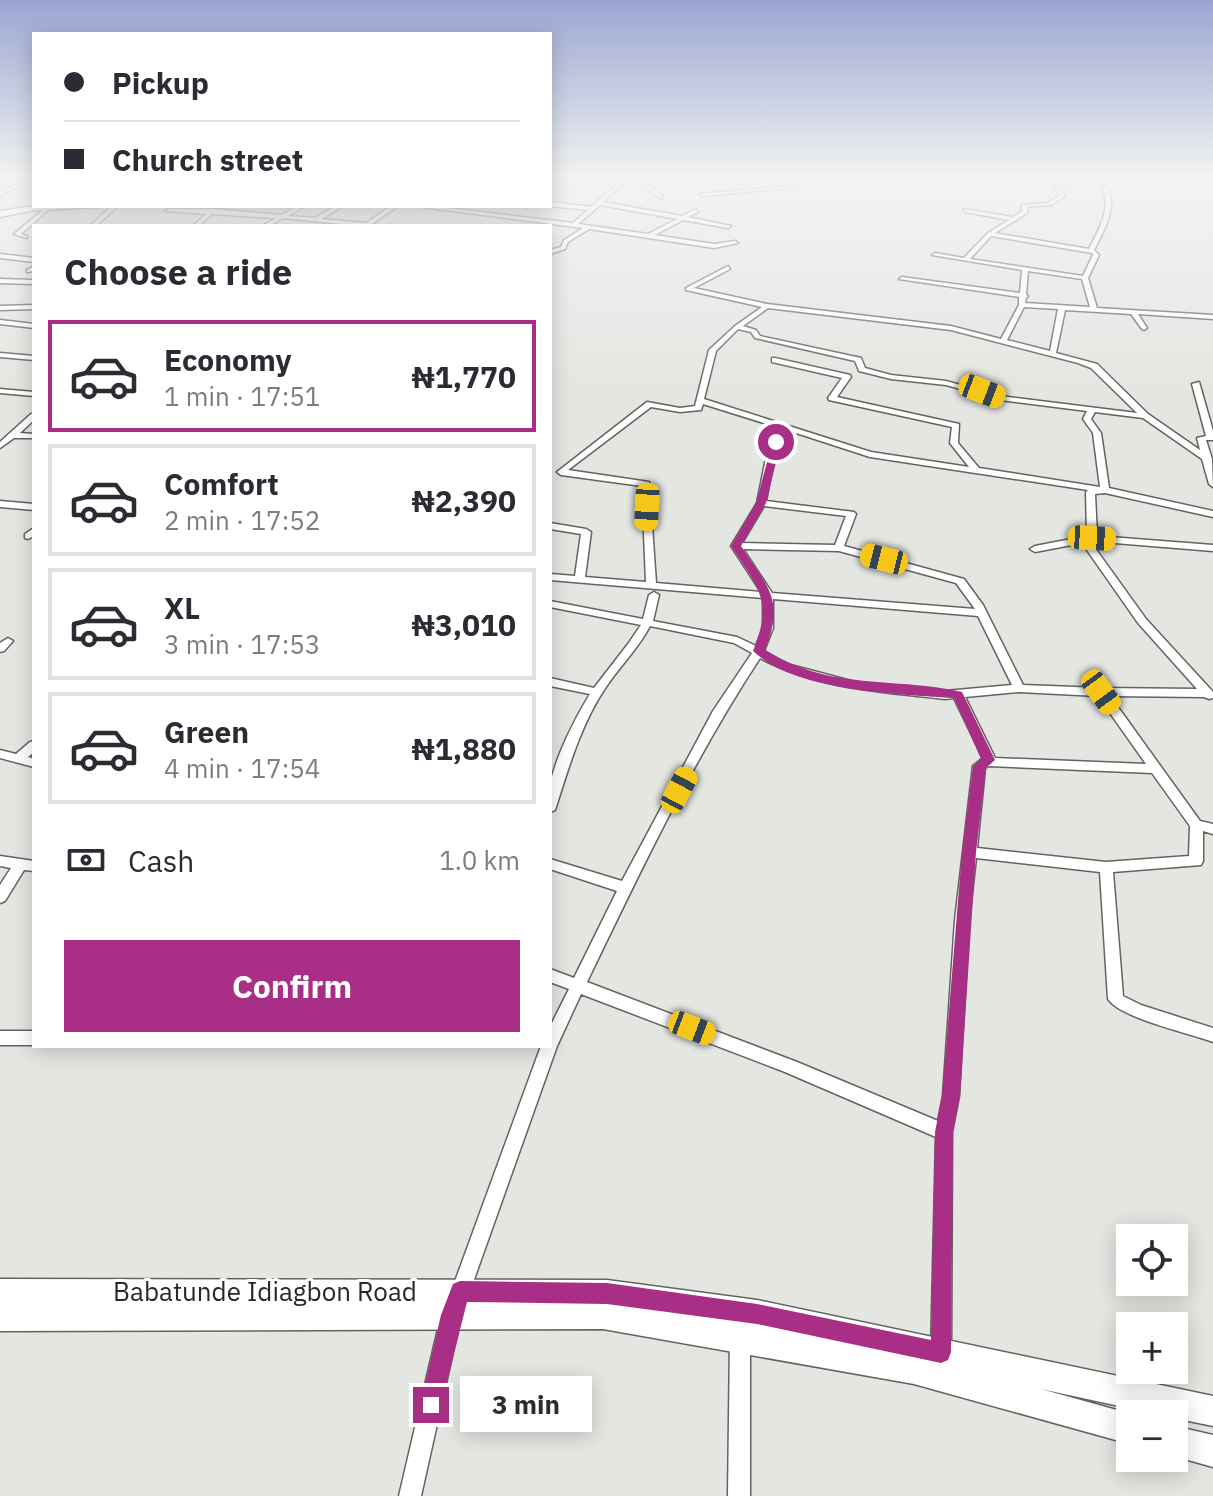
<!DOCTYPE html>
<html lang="en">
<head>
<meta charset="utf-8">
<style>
  body { margin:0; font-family:"IBM Plex Sans",sans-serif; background:#f7f7f7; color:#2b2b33; height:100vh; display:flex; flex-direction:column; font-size:30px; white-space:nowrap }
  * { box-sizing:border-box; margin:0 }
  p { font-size:26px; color:#7c7c81 }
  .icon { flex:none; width:44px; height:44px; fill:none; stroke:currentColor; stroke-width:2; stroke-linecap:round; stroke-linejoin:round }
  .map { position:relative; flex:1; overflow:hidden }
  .panel { position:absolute; left:32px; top:224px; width:520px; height:824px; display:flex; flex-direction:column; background:#fff; border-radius:0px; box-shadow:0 4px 20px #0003 }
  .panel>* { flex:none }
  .banner { position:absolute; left:32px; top:32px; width:520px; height:176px; border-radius:0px; box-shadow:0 4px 20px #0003; display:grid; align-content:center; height:176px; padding:0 32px; background:#fff }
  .buttons { position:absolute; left:1116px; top:1224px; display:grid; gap:16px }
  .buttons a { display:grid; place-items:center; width:72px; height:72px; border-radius:0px; background:#fff; box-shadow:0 4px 20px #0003; font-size:40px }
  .end { position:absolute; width:36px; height:36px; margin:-18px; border:10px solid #a82f85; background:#fff; box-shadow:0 0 0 4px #fff }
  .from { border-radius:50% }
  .bubble { position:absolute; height:56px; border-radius:0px; background:#fff; box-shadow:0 4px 20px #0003; font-size:26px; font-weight:800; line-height:56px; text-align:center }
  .car { position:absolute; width:24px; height:48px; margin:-24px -12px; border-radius:10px; box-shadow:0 0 6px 2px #0007; background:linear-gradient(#f5c518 24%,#345 0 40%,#f5c518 0 76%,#345 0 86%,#f5c518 0) }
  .banner b { display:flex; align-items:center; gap:28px; height:76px; font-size:30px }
  .banner b+b { border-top:2px solid #e1e1e2 }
  .banner i { width:20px; height:20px; background:#2b2b33 }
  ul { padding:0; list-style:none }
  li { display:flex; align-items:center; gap:24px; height:112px; margin:0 16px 12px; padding:0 16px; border:4px solid #e1e1e2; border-radius:0px }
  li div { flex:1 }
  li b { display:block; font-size:30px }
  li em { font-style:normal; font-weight:800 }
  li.on { border-color:#a82f85 }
  li>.icon { width:72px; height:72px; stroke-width:1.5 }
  h2 { padding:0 32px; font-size:36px; line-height:96px }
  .pay { display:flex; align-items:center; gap:20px; height:88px; padding:0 32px; font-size:30px }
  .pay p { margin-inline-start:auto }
  .button { display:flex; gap:16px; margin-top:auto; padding:16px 32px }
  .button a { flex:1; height:92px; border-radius:0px; background:#a82f85; color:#fff; font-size:32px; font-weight:800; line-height:92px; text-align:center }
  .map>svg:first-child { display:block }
</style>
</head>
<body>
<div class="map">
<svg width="1213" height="1496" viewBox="0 0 1213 1496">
  <rect width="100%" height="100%" fill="#e4e6e2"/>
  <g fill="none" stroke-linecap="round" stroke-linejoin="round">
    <!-- street casing -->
    <g stroke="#626460" stroke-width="3">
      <g id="street">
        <path d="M21 181H27L0 196V192Z"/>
        <path d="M621 181H626L603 202 682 216 696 209 698 212 688 217 731 226 728 228 683 220 655 235 714 244 735 241 738 243 714 248 589 229 568 242 565 249 550 254V250L561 247 564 240 583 228 414 206H430L573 223 588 210 550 206V202L591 207ZM600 205 677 219 648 234 578 224Z"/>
        <path d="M641 181H673L646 184 663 196 661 199 639 184Z"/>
        <path d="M782 181H788L797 187 702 196 699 194 789 186Z"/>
        <path d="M1090 181H1101L1060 189 1065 196 1051 205 1027 207V213L995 233 1089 249C1099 229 1111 211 1103 188L1109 185 1105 181H1110L1115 185 1109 189C1116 211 1104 230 1094 250L1099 255 1088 278 1097 308 1213 315V319L1138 314 1147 328 1144 330 1142 329 1131 314 1065 310 1056 353 1097 364 1148 414 1200 450 1197 438 1206 436 1192 384 1199 382 1213 431V440H1206L1212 459 1213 487 1209 484 1202 459 1143 418 1095 412 1091 419 1101 433 1109 488 1213 511V517L1105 493 1095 494 1097 536 1213 545V551L1090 541 1146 619 1213 692V698L1209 699 1204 697 1110 696 1200 821 1213 824V834L1203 831V861L1201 865 1113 872 1123 996 1141 1005 1213 1028V1042C1189 1033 1120 1018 1108 999L1100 872 976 858 969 920 959 1096 952 1132 951 1352 948 1359 941 1362 934 1359 931 1352 936 1137 785 1072 581 994 557 1046 466 1302 459 1304 452 1302 450 1295 541 1046H550V1027L569 989 550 982V969L574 978 617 891 550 869V859L622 881 713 711 752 653 734 643 650 626C638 649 620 666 606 687 582 722 569 766 556 807L555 810 550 812C550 803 549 794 550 785 556 756 574 720 590 694L550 686V678L594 688 628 644 641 625 550 607V601L643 619 649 595 654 592 659 595 653 621 737 637 756 646 763 628V598L550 580V574L575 576 581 534 550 529V523L586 529 591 532 585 577 646 582 642 486 561 475 557 472 647 402 680 408 695 406 709 350 735 326 762 307 686 290V288L728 266 730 269 694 288 767 304 951 326 1001 339 1019 305V297L899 279 902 277 1020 293 1022 270 932 255 935 253 964 258 988 233 1009 220 965 212 963 209 1013 217 1022 211V205L1048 203 1060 195 1054 187ZM991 236 1092 253 1093 255 1083 276 970 259ZM1028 271 1082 279 1090 307 1025 303 1026 298 1028 296 1026 294ZM1024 307 1058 309 1050 351 1007 340ZM768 308 951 330 1078 363 1091 368 1137 413 1000 396 946 381 891 375 865 368 861 358 760 336 756 330 743 326ZM738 329 751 332 755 338 855 361 859 371 891 379 946 385 1000 400 1087 411 1083 419 1093 433 1100 487 979 468 958 443 959 424 837 397 851 377 850 375 775 358H772V362L842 378 828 398 829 400 952 427 950 443 969 467 871 452 704 399 716 351ZM703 404 783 429 767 453 757 503 731 546 761 592 656 583 649 482 568 470 651 407 680 412 701 410ZM790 431 870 457 1088 490 1086 492 1087 536 1035 546 1030 549 1035 552 1082 543 1138 623 1197 689 1101 688 1023 685 983 605 964 579 844 546 856 514 854 512 766 501 775 453ZM764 506 846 516 835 545 742 543ZM743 549 839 551 956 583 975 609 772 593ZM773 599 978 616 1012 685 945 691 855 682 787 664 764 651 773 628ZM760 658C816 689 883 692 945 699L954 698 983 758 973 766 955 920 943 1096 938 1121 797 1062 587 982C640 872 693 760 760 658ZM1019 692 1098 696 1146 764 995 758 965 697ZM989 766 1152 773 1190 826 1189 856 1106 862 977 848 985 768Z"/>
        <path d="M60 206H110L48 210 21 234 27 236V238L14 234 43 210 19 211 17 208Z"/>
        <path d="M112 206H118L96 226H90Z"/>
        <path d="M298 206H305L288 216 315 218 336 206H343L321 219 366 223 391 206H398L372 224 380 226H360L283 218 269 226H262L276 218 212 214 199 226H193L206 214 165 211 168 209H212L281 215Z"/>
        <path d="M0 254 34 258V262L0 258Z"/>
        <path d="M34 266V271L27 272V270Z"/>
        <path d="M0 279 34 280V284L0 283Z"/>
        <path d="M34 305V309L0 310V306Z"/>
        <path d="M0 320 34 324V328L0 324Z"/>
        <path d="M0 353 34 356V360L0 357Z"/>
        <path d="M0 389 34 392V396L0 393Z"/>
        <path d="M31 414H34V420L20 433 34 434V438H14L0 448V442Z"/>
        <path d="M0 501 34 504V510L0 507Z"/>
        <path d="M34 528V536L28 539 25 538V534Z"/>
        <path d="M8 638 13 641 4 651 0 652V643Z"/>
        <path d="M34 741V752L28 757 34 759V767L0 758V750L16 754 30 742Z"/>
        <path d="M0 856 34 861V871L24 870 5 901 0 903V885L11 868 0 866Z"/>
        <rect x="0" y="1031" width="34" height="14"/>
        <path d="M451 1306 458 1309 461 1316 421 1496H399L441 1316 444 1309Z"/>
        <path d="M740 1329 747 1332 750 1339V1496H728L730 1339 733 1332Z"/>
      </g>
    </g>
    <!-- secondary casing -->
    <g stroke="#626460" stroke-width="3">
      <g id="secondary">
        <path d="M0 1279 607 1280 757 1300 1213 1396V1426L1174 1418V1414H1156L1041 1389 1131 1414 1130 1444 914 1384 603 1329 0 1331Z"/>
        <path d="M1174 1426 1213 1435V1467L1174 1456Z"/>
      </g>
    </g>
    <!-- primary casing -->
    <g stroke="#626460" stroke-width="3">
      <path id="primary" d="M34 206H55L0 217V211Z"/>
    </g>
    <!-- street -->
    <use href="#street" fill="#fff" fill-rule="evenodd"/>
    <!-- secondary -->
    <use href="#secondary" fill="#fff" fill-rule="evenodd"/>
    <!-- primary -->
    <use href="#primary" fill="#fff" fill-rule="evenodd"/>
  </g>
  <!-- sky -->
  <linearGradient id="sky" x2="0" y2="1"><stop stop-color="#9aa6d2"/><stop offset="0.46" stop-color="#f3f4f2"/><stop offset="1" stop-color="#f3f4f2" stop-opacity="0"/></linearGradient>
  <rect width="1213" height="390" fill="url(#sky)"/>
  <!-- route -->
  <path fill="#a82f85" d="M773 440 781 442 766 503 741 546C768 587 785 600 765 650 834 692 891 676 962 692L995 760 986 768 976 852 960 1096 953 1132 951 1352 948 1360 941 1363 757 1324 607 1304 467 1302 441 1405 438 1413 431 1416 423 1413 420 1405 441 1315 453 1284 460 1281 607 1283 757 1304 931 1340 935 1132 942 1096 962 852 973 766 981 759 954 698C897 694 795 691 753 651 774 600 758 588 731 546L756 503Z"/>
  <g text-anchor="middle" stroke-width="6" stroke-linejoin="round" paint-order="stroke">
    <!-- near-street labels -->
    <g font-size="26" fill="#282927" stroke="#fff">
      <text x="265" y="1301">Babatunde Idiagbon Road</text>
    </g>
  </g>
</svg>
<div class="buttons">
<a><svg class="icon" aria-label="locate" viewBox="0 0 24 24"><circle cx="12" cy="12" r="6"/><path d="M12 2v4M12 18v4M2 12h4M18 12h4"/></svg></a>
<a>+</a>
<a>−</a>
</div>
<i class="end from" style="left:776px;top:442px"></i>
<i class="end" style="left:431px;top:1405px"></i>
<div class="bubble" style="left:460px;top:1376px;width:132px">3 min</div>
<i class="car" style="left:982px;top:391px;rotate:111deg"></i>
<i class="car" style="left:647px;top:507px;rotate:183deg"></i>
<i class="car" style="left:1092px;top:538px;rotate:93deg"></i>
<i class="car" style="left:884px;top:559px;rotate:284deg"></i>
<i class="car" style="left:1101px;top:692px;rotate:144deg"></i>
<i class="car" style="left:679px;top:790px;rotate:28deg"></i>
<i class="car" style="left:692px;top:1028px;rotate:111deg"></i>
<div class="banner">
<b><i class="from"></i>Pickup</b>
<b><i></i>Church street</b>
</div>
<section class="panel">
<h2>Choose a ride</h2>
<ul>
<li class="on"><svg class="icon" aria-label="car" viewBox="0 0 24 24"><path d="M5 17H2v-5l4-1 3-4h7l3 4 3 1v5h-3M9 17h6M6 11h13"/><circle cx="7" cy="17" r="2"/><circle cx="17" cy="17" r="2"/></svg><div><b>Economy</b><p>1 min · 17:51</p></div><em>₦1,770</em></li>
<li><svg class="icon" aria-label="car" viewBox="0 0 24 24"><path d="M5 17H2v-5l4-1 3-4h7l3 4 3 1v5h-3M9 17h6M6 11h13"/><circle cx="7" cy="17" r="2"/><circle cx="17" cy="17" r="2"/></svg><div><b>Comfort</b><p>2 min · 17:52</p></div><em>₦2,390</em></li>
<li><svg class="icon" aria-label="car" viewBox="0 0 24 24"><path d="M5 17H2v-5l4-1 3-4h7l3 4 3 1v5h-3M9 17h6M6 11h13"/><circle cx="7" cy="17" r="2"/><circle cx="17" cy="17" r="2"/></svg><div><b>XL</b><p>3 min · 17:53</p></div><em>₦3,010</em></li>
<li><svg class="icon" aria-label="car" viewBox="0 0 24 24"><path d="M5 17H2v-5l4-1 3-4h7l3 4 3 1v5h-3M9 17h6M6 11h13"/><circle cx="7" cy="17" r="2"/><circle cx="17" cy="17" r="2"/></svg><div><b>Green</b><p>4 min · 17:54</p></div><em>₦1,880</em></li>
</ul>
<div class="pay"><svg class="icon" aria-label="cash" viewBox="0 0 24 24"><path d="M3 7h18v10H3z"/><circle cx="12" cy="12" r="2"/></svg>Cash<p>1.0 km</p></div>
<div class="button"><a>Confirm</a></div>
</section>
</div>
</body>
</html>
